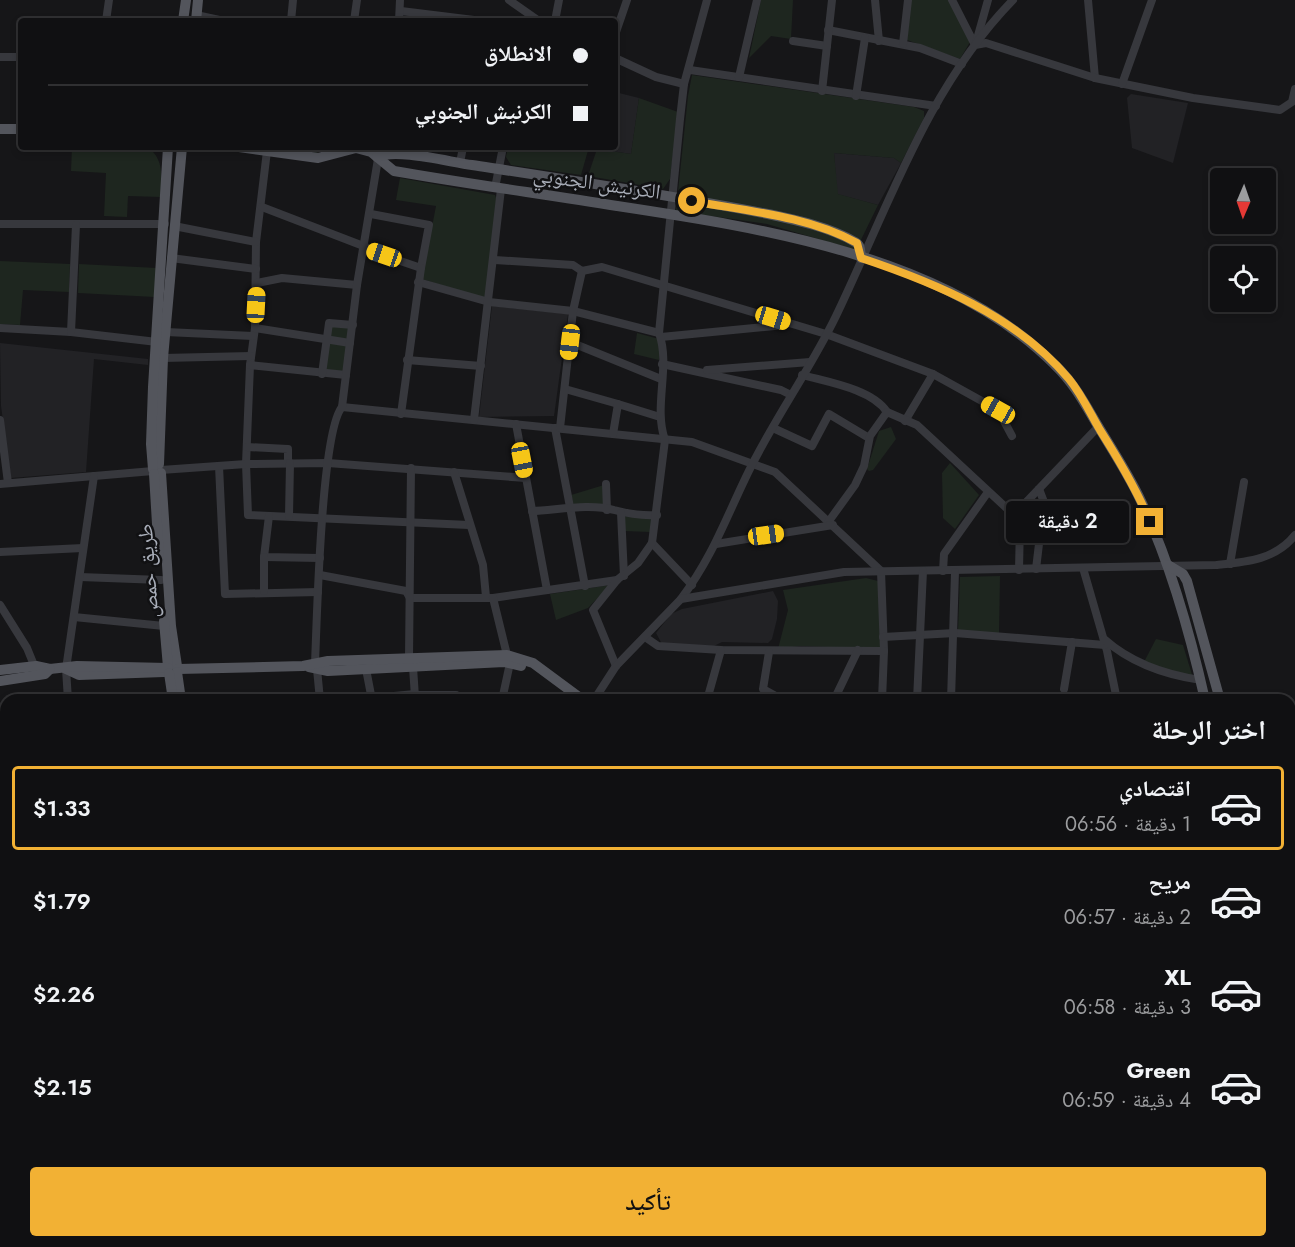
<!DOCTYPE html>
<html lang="ar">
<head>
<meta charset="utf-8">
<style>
  body { margin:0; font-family:Jost,"Noto Naskh Arabic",sans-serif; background:#19191b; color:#f1f3f6; direction:rtl; height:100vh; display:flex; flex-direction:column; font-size:22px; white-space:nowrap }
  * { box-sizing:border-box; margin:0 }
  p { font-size:20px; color:#9c9d9f }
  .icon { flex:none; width:33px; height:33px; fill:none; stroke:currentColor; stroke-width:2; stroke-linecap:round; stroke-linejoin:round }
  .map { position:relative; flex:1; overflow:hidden; direction:ltr }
  .side { position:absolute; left:0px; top:694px; width:1296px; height:554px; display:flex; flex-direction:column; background:#101012; border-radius:18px 18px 0 0; box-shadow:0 3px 9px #0003,0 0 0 2px #303032; direction:rtl }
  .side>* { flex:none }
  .hud { position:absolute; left:18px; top:18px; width:600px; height:132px; border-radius:6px; box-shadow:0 3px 9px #0003,0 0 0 2px #303032; direction:rtl; display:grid; align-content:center; height:132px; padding:0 30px; background:#101012 }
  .needle { width:39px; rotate:182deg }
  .fabs { position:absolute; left:1210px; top:168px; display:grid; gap:12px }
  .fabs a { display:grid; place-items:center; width:66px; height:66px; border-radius:6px; background:#101012; box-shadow:0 3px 9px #0003,0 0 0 2px #303032; font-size:30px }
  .end { position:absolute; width:27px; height:27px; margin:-14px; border:8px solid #f2b134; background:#111; box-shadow:0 0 0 3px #111 }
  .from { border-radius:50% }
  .bubble { position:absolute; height:42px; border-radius:6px; background:#101012; box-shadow:0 3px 9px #0003,0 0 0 2px #303032; font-size:20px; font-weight:600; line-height:42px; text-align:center; direction:rtl }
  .car { position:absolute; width:18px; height:36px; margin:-18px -9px; border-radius:8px; box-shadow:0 0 4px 2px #0007; background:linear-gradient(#f5c518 24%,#345 0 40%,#f5c518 0 76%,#345 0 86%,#f5c518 0) }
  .hud b { display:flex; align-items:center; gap:21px; height:57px; font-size:22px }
  .hud b+b { border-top:2px solid #303032 }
  .hud i { width:15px; height:15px; background:#f1f3f6 }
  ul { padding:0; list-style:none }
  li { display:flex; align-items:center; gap:18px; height:84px; margin:0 12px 9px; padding:0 18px; border:3px solid transparent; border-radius:6px }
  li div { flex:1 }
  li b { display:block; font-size:22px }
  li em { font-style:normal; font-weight:600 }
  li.selected { border-color:#f2b134 }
  li>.icon { width:54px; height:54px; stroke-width:1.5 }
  h2 { padding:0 30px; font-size:27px; line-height:72px }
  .primary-button { display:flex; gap:12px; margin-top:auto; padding:12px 30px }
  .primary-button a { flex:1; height:69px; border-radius:6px; background:#f2b134; color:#111; font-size:24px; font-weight:600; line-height:69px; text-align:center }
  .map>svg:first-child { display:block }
</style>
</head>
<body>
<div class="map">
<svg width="1295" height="1247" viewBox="0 0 1295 1247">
  <rect width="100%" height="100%" fill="#161618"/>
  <!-- built -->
  <g fill="#222225">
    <path d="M615 92 639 98 631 154 597 149 615 147Z"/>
    <path d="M1131 94 1188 103 1173 163 1132 148 1127 98Z"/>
    <path d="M834 153 894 158 901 163 878 205 837 194Z"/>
    <path d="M492 306 568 314 554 416 479 417Z"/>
    <path d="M0 343 148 359V365L94 359 86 472 11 478 1 406Z"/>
    <path d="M773 591 778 601 777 619 772 639 768 643 722 642 714 646 662 644 656 633 671 614 682 609Z"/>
  </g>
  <!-- green -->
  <g fill="#1e261f">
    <path d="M761 0H793L791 39 771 36 749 58Z"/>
    <path d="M911 0H949L970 42 960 59 907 40Z"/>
    <path d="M692 75 914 107 924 111V118L901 163 894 158 834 153 838 194 878 205 856 250 767 224 676 211 688 96Z"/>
    <path d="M639 98 678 112 670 179 663 189 588 176 597 149 631 154Z"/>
    <path d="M72 147H147C165 159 161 177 161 197L128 196 127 217 104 216 106 173 71 171Z"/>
    <path d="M283 147H336L316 153Z"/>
    <path d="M508 147H589L581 175 511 165 506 157Z"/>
    <path d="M400 178 495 195 497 200 485 299 422 279 436 206 396 200Z"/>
    <path d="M0 261 70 264 69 292 23 290 20 325 0 324Z"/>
    <path d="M79 264 157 268 155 297 78 293Z"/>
    <path d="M331 323 349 325 348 339 329 337Z"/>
    <path d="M637 333 659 339V360L634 354Z"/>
    <path d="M328 342 347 345 343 374 324 371Z"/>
    <path d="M891 427 896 439 873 470 869 471 867 469 879 431Z"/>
    <path d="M950 463 979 495 955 529 943 518 942 473Z"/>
    <path d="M604 485V507L574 506 571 495Z"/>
    <path d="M624 516 653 519 650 532 624 531Z"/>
    <path d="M1000 576 999 633 958 631 960 577Z"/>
    <path d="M866 578 878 581 882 649 800 646 778 649 788 610 783 590Z"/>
    <path d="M610 585 588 608 556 620 550 594Z"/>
    <path d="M1156 639 1183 645 1193 678 1144 662Z"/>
  </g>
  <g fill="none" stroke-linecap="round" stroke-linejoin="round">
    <!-- minor -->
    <g stroke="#37383d" stroke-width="8">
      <path d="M509 0 539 21"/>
      <path d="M875 0 879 41"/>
      <path d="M952 0 975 45"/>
      <path d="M1088 0 1095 78"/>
      <path d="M401 11 482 21"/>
      <path d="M196 15 224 21"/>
      <path d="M106 21 109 0"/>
      <path d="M291 21 293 0"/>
      <path d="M354 21 357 0"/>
      <path d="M399 21 400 0"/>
      <path d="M555 21 559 0"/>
      <path d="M828 30 920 48 962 64"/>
      <path d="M615 35 627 0"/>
      <path d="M977 39 988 0"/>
      <path d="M793 41 827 46"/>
      <path d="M903 44 908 0"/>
      <path d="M975 45 986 43 1095 78 1193 98 1280 110 1292 102 1295 89"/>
      <path d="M0 57H21"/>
      <path d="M615 58 656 77 684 84"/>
      <path d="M690 70 936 106"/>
      <path d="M739 77 757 0"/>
      <path d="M1122 84 1152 0"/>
      <path d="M822 91 832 0"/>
      <path d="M856 96 865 38"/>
      <path d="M267 151 256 242 255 328 250 365 246 464 248 515 469 525"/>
      <path d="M460 163 463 147"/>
      <path d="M495 188 503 147"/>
      <path d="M262 207 366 247"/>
      <path d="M0 224H165"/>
      <path d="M174 226 256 242"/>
      <path d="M365 249 421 268 429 225 371 214"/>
      <path d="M171 258 256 269"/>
      <path d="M495 260 573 265 582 271"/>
      <path d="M418 282 489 302 573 311 659 333"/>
      <path d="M257 283 282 278 357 285"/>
      <path d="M0 328 71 332 157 342"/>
      <path d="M255 328 350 343"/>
      <path d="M71 332 76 225"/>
      <path d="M166 332 253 336"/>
      <path d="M661 337 785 325"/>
      <path d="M570 342 661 379"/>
      <path d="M163 358 251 356"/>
      <path d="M407 360 481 366"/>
      <path d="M662 364 781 390 791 395"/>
      <path d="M250 365 346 375"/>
      <path d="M707 370 810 362"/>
      <path d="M322 374 329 323 353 325"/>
      <path d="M802 375C827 382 872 389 887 412"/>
      <path d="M565 389 618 404"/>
      <path d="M342 407 692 442 775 472 881 571 884 651 882 700"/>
      <path d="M401 414 421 268"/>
      <path d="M0 420 8 483"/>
      <path d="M474 420 501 189"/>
      <path d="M905 421 933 374"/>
      <path d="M516 424 547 590"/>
      <path d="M555 428 585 586"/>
      <path d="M560 428 573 311 582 271 602 267 826 334 933 374 998 410 1012 436"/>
      <path d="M773 428 812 446 829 414 869 438"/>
      <path d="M613 434 618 404 660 417"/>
      <path d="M247 447 288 449V463"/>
      <path d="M219 466 225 594 318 592"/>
      <path d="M161 470 246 464 328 463 526 478"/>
      <path d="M454 472 483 565 486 597"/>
      <path d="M0 484 153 471"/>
      <path d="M606 484 607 510"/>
      <path d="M532 511C557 510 590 503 614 510 629 514 640 516 657 515"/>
      <path d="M621 513 624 576"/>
      <path d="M1014 515 1020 523 1019 570"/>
      <path d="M269 516 264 557 320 558"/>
      <path d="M289 516 290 463"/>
      <path d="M829 521 855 485 864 466 870 436 887 412 917 425 1014 515 1098 427"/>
      <path d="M652 543 692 585"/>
      <path d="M716 544 833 525"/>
      <path d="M0 552 83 548"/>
      <path d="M264 557V591"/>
      <path d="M1230 564 1244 482"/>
      <path d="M1083 568 1107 651 1117 700"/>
      <path d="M1036 569 1044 502 1039 489"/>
      <path d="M943 571 944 554 988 492"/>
      <path d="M320 575 406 591 410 598H493L617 580"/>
      <path d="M80 577 161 580"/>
      <path d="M493 598 507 655"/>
      <path d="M681 599C711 559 724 523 745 479 771 423 809 372 836 316 888 208 927 88 1013 0"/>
      <path d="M0 605 27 648 36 670"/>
      <path d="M74 617 164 626"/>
      <path d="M645 637 658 646 721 650 884 651"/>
      <path d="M883 637 955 633 1105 645"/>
      <path d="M1104 639C1131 663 1166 675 1201 680"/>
      <path d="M769 652 763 689 783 700"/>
      <path d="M409 657 411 468"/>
      <path d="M315 663C317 620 321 432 342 407L357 285 380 147"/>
      <path d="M616 666 593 610 617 580 638 563 652 543 665 440C653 406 671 367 659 333L680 119 684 84 707 0"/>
      <path d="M413 667 415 697"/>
      <path d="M317 669 320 700"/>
      <path d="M366 669 372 700"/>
      <path d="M1064 689 1072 642"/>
      <path d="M415 695H456"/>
      <path d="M68 700 66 669 94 476"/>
      <path d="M352 700 415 694"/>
      <path d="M502 700 510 663"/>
      <path d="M594 700 616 666 681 599 844 572 1216 565C1247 562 1275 560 1295 535"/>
      <path d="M707 700 721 650"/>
      <path d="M834 700 858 650"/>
      <path d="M917 700 923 571"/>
      <path d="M951 700 955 572"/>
      <path d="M0 767 6 768"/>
      <path d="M1290 800H1295"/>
      <path d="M0 829 6 828"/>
      <path d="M1290 850 1295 849"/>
      <path d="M1290 859 1295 857"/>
      <path d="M0 879 6 908"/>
      <path d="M0 956H6"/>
      <path d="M1290 1039 1295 1038"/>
      <path d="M0 1090 6 1092"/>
      <path d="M0 1201 6 1200"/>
      <path d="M1290 1211H1295"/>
      <path d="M0 1236H6"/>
      <path d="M16 1242 18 1247"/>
      <path d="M63 1242 64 1247"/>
      <path d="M166 1242 167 1247"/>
      <path d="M986 1242 987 1247"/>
      <path d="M127 1247 139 1242"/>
      <path d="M562 1247 563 1242"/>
      <path d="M695 1247 697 1242"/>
      <path d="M1155 1247 1170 1242"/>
    </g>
    <!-- major -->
    <g stroke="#53555c" stroke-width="10">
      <path d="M183 21 186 0"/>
      <path d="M196 21 198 0"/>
      <path d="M0 129H21"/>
      <path d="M239 147 318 158 356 148 371 152 394 171C468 184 543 194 617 206 762 228 947 256 1055 365 1074 383 1085 404 1098 426 1113 451 1129 475 1141 501 1171 564 1190 633 1205 700"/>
      <path d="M377 157C397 148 449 162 472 165 570 180 670 195 768 214 796 220 830 227 855 242 861 245 860 251 861 258"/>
      <path d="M159 464 163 358 182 147"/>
      <path d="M153 469 151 444 153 387 168 147"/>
      <path d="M161 473 171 626 177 666"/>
      <path d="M154 474 159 557"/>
      <path d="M1168 565 1183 574 1187 581 1220 700"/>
      <path d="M164 621 168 667"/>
      <path d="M309 667 328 671 504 662 521 666"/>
      <path d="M66 669 79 675 164 672"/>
      <path d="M178 669 303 666 328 661 507 655 533 663 583 700"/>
      <path d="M0 670 36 666 50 669 77 666 168 668"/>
      <path d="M177 672 181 700"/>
      <path d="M169 673 173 700"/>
      <path d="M0 681 45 674 50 669"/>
      <path d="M1290 1098 1295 1129"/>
      <path d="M0 1148H6"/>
      <path d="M1290 1218 1291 1238"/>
      <path d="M403 1242 414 1247"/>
      <path d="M419 1242 431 1247"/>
      <path d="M284 1247 286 1242"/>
      <path d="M755 1247 756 1242"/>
    </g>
  </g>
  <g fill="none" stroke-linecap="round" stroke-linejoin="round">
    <!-- route -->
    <path stroke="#f2b134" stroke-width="8" d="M692 201C747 211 808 216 857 243L861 258C936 283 1016 316 1069 379 1082 395 1090 413 1100 430 1119 460 1137 490 1150 522"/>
  </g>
  <g text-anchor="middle" stroke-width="5" stroke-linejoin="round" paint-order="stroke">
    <!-- street labels -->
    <g font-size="21" fill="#a8adb8" stroke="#111113">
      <text transform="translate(597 183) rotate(8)" y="7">الكرنيش الجنوبي</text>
      <text transform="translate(148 571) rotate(-94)" y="7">طريق حمص</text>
    </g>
  </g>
</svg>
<div class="fabs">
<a><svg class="needle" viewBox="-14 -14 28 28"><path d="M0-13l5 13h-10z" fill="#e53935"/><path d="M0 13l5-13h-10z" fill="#9c9d9f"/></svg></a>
<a><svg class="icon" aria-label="locate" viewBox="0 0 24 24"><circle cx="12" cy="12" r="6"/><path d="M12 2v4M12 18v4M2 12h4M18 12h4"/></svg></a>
</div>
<i class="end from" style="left:692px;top:201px"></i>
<i class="end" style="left:1150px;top:522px"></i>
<div class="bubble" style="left:1006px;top:501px;width:123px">2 دقيقة</div>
<i class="car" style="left:384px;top:255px;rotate:289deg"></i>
<i class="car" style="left:256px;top:305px;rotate:3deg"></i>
<i class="car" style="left:773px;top:318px;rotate:107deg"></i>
<i class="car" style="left:570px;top:342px;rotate:187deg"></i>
<i class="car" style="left:998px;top:410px;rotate:299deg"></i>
<i class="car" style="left:522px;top:460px;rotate:169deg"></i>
<i class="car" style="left:766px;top:535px;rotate:82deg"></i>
<div class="hud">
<b><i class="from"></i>الانطلاق</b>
<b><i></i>الكرنيش الجنوبي</b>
</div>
<section class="side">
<h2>اختر الرحلة</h2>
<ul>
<li class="selected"><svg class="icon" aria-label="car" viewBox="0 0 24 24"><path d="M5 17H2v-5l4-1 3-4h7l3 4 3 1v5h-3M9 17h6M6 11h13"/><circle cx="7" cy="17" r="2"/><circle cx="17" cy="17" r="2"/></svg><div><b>اقتصادي</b><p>1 دقيقة · 06:56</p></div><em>$1.33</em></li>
<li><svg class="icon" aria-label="car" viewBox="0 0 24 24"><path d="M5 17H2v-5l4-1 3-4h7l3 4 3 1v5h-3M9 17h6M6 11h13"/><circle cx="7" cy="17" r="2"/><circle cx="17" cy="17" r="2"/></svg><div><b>مريح</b><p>2 دقيقة · 06:57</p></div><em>$1.79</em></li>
<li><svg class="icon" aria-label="car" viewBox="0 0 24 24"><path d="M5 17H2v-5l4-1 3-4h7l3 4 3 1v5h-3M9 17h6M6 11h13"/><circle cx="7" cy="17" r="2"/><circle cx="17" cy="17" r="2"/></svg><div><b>XL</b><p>3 دقيقة · 06:58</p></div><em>$2.26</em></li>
<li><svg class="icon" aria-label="car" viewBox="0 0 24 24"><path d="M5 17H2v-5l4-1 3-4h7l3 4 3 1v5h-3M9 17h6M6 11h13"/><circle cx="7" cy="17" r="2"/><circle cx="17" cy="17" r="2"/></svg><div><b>Green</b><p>4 دقيقة · 06:59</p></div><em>$2.15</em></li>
</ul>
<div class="primary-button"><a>تأكيد</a></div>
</section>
</div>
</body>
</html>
